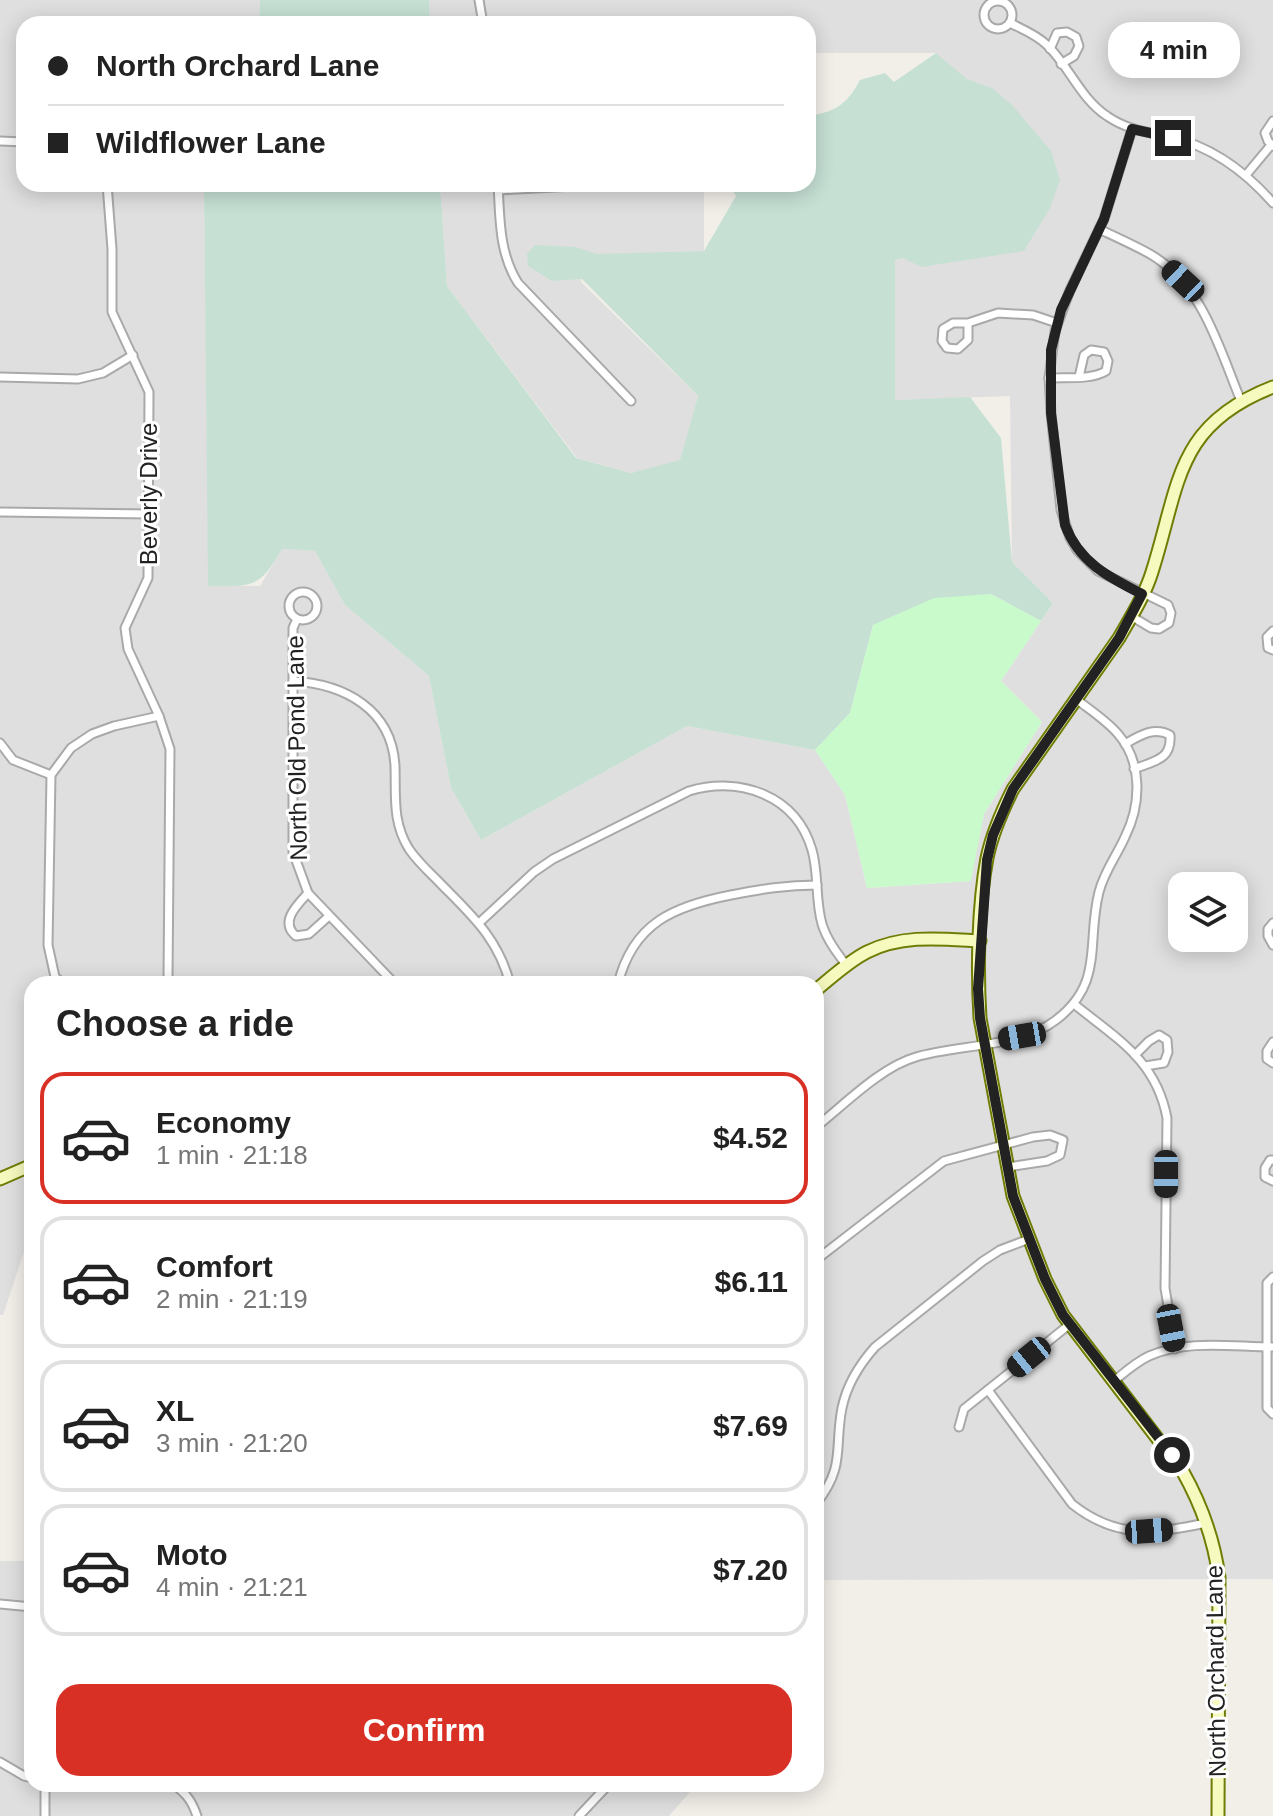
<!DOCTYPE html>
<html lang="en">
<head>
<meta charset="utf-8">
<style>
  body { margin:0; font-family:Arial,sans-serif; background:#f2f2f2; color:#222; height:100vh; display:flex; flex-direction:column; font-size:30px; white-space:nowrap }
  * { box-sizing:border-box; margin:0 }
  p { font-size:26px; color:#767676 }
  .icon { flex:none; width:44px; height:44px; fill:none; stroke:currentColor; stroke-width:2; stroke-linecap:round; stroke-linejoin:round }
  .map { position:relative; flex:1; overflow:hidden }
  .drawer { position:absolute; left:24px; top:976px; width:800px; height:816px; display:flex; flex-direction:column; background:#fff; border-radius:24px; box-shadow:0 4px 20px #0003 }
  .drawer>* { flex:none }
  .hud { position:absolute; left:16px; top:16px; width:800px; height:176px; border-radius:24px; box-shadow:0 4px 20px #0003; display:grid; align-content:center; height:176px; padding:0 32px; background:#fff }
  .buttons { position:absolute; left:1168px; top:872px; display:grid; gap:16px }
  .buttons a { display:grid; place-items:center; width:80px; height:80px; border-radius:16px; background:#fff; box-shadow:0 4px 20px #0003; font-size:40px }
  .end { position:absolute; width:36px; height:36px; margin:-18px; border:10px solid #222; background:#fff; box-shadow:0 0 0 4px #fff }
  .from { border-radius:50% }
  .bubble { position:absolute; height:56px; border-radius:24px; background:#fff; box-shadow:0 4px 20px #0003; font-size:26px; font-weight:700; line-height:56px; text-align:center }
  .car { position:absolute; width:24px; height:48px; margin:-24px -12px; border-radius:10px; box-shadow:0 0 6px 2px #0007; background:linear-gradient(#222 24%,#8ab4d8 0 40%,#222 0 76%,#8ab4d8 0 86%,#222 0) }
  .hud b { display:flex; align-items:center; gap:28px; height:76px; font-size:30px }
  .hud b+b { border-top:2px solid #e0e0e0 }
  .hud i { width:20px; height:20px; background:#222 }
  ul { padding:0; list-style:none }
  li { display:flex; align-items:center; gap:24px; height:132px; margin:0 16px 12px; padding:0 16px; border:4px solid #e0e0e0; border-radius:24px }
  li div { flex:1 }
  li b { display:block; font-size:30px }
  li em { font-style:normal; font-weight:700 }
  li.on { border-color:#d93025 }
  li>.icon { width:72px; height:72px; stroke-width:1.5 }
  h2 { padding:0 32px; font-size:36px; line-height:96px }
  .cta { display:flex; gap:16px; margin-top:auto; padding:16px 32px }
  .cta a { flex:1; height:92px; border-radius:24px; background:#d93025; color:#fff; font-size:32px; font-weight:700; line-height:92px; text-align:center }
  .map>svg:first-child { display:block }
</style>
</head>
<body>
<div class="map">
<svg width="1273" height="1816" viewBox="0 0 1273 1816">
  <rect width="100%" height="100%" fill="#f2efe9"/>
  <!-- residential -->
  <g fill="#e0dfdf" fill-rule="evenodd">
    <path d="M0 0H260L259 24H24V184H204L209 585 260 586 282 549 315 551 345 605 429 676 451 788 481 840 687 726 815 750 845 795 867 888 970 881 984 814 1042 722 1001 681 1053 603 1012 562 1010 396 895 400V260L1029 225 1048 154 936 53H808V24H430L429 0H1273V1579L816 1580V984H32V1236L29 1237 3 1315H0ZM1182 886H1234V938H1182Z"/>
    <path d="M440 184H704V251L583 256 581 282 698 396 680 461 631 473 577 458 447 286Z"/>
    <path d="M0 1561H32V1784H697L669 1816H0Z"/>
  </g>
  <!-- wetland -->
  <g fill="#c6e0d4">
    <path d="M260 0H429L430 24H259Z"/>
    <path d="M936 53 967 79 992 88 1013 106 1051 151 1060 180 1050 208 1024 251 921 267 903 258 895 260V400L970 397 1001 438 1012 562 1053 603 1041 621 991 594 873 625 850 713 815 750 687 726 481 840 451 788 429 676 345 605 315 551 282 549C259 589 253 586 208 586L204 184H440L447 286 576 458 631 473 680 460 698 396 582 279 552 281 528 266 527 254 535 245 576 247 597 254 704 251 736 196 729 184H808V116C836 112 847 104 860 80L885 73 894 82Z"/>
  </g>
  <!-- park -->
  <path fill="#c8facc" d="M991 594 1041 621 1001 681 1042 722 984 814 971 881 867 888 845 795 815 750 850 713 873 625 934 598Z"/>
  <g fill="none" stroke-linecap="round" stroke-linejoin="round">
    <!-- street casing -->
    <g stroke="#a9a9a9" stroke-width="11">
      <g id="street">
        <path d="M479 0 483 24"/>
        <circle cx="998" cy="15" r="14"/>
        <path d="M1010 23C1022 29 1037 35 1047 45 1069 66 1080 98 1107 116 1127 130 1147 132 1171 137 1213 147 1245 171 1273 203"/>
        <path d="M1050 49 1057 33 1067 32 1076 37 1079 46 1074 56 1061 64"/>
        <path d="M1273 121 1265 133 1268 141 1273 146"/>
        <path d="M0 141 24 142"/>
        <path d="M1246 175 1271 145"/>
        <path d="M107 184 112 249V312L149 392 148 578 125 628 128 649 159 716 170 749 168 978 162 984"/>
        <path d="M498 184C500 219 499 253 518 283L631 401"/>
        <path d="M498 190 612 184"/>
        <path d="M1099 229C1116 237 1134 245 1150 254 1203 285 1219 348 1241 401"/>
        <path d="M968 323V340L958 349 947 348 942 341 943 329 953 323H968L998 313 1033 315 1057 323"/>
        <path d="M0 377 78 379 103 373 133 355"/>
        <path d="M1049 378C1067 377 1091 380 1106 371L1108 361 1104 352 1091 350 1084 355 1079 377"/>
        <path d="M0 512 150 514"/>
        <circle cx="303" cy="606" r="14"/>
        <path d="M1131 616 1151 628 1159 629 1169 623 1171 613 1168 605 1098 571 1077 550 1070 538 1061 510 1051 413 1049 378 1055 331 1070 290 1104 219 1132 129"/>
        <path d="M297 619 293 628V852L308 893 395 984"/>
        <path d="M1273 631 1267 637 1268 648 1273 650"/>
        <path d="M293 681C344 684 392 709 395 766 396 796 392 822 409 849 417 861 428 871 438 881 470 914 498 937 510 984"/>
        <path d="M0 743 13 760 51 775"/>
        <path d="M1125 744C1139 736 1154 726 1170 735 1172 760 1154 761 1134 769"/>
        <path d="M308 893C297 905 279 922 296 936L309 934 329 916"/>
        <path d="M479 923 534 872 553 859 689 791C740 776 796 795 812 850 819 874 815 900 822 924 827 940 837 953 847 966"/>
        <path d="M1273 923 1268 929V936L1273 945"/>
        <path d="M63 984 55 977 48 945 51 775 71 748 92 734 114 726 159 716"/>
        <path d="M618 984C633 923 674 906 731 895 762 889 786 885 817 885"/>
        <path d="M1074 1004C1117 1039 1156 1060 1167 1118L1165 1288 1175 1349"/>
        <path d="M1273 1042 1267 1051V1059L1273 1063"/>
        <path d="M1135 1055 1149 1041 1159 1035 1167 1040 1168 1052 1164 1063 1145 1066"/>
        <path d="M816 1127C845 1104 881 1067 916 1057 959 1044 1020 1048 1056 1020 1105 983 1086 942 1099 892 1104 872 1117 855 1125 837 1141 805 1143 763 1118 734 1106 720 1090 710 1076 699"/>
        <path d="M1273 1160H1270L1265 1168V1177L1273 1181"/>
        <path d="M816 1260 944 1161 1033 1137 1050 1135 1063 1140 1060 1155 1047 1161 1008 1167"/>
        <path d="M1273 1277 1267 1283V1408L1273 1414"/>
        <path d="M1114 1381C1125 1372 1136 1362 1149 1356 1187 1339 1233 1347 1273 1347"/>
        <path d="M988 1390 1072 1504C1116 1539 1154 1534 1206 1523"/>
        <path d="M959 1427 964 1409 1070 1324"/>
        <path d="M816 1504C846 1466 834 1448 842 1408 847 1384 859 1365 875 1347L983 1261 1000 1250 1029 1239"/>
        <path d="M0 1604 32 1607"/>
        <path d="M0 1762 24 1776 32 1778"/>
        <path d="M45 1784V1816"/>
        <path d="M173 1784C186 1793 192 1801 197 1816"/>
        <path d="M579 1816 609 1784"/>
      </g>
    </g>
    <!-- secondary casing -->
    <g stroke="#707d05" stroke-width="15">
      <g id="secondary">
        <path d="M816 990C832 977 849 961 867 952 903 934 942 939 980 941"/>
        <path d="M0 1179 32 1165"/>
        <path d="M1218 1816 1219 1577C1214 1540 1201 1504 1183 1472L1063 1315 1045 1279 1013 1196 980 1018C977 970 978 906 987 858 992 834 1002 811 1013 789L1119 638C1131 617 1145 595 1152 572 1180 484 1175 425 1273 387"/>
      </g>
    </g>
    <!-- street -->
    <use href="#street" stroke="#fff" stroke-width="7"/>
    <!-- secondary -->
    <use href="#secondary" stroke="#f7fabf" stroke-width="11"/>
  </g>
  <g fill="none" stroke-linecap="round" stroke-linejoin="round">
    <!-- route -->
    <path stroke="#222" stroke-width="10" d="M1172 1455 1063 1315 1045 1279 1013 1196 980 1018 978 989 987 860 993 835 1013 789 1119 638 1142 594C1108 577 1079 562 1065 525L1051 413V350L1061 310 1104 219 1132 129 1173 138"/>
  </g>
  <g text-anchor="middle" stroke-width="6" stroke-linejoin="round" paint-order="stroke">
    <!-- street labels -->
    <g font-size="24" fill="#222" stroke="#fff">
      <text transform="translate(149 494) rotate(-90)" y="8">Beverly Drive</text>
      <text transform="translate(297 748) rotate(-91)" y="8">North Old Pond Lane</text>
      <text transform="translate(1216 1671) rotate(-91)" y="8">North Orchard Lane</text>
    </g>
  </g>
</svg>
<div class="buttons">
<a><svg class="icon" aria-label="layers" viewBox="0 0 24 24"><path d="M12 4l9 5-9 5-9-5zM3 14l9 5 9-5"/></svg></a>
</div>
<i class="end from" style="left:1172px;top:1455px"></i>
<i class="end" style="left:1173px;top:138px"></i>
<div class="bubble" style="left:1108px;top:22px;width:132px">4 min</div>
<i class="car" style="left:1183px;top:281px;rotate:313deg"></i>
<i class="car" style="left:1022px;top:1036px;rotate:260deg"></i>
<i class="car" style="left:1166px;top:1174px;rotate:180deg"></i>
<i class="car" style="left:1171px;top:1328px;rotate:169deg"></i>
<i class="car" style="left:1029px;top:1357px;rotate:231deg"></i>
<i class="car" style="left:1149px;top:1531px;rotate:86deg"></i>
<div class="hud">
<b><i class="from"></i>North Orchard Lane</b>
<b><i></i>Wildflower Lane</b>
</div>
<section class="drawer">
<h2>Choose a ride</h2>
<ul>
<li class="on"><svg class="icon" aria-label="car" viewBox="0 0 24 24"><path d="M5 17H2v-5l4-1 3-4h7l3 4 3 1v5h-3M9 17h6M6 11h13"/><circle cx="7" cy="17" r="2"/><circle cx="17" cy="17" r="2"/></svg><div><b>Economy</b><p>1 min · 21:18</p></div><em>$4.52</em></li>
<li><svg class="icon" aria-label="car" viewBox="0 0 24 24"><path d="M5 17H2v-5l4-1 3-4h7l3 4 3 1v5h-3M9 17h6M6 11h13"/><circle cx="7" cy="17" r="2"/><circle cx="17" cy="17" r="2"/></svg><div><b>Comfort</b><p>2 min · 21:19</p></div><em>$6.11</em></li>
<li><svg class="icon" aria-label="car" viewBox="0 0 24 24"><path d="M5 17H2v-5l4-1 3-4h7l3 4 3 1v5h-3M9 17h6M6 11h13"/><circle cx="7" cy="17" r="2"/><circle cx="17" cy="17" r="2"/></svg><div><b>XL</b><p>3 min · 21:20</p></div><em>$7.69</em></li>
<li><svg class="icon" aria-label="car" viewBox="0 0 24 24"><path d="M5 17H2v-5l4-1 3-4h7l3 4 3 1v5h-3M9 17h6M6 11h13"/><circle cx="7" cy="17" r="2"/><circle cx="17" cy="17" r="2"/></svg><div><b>Moto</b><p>4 min · 21:21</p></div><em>$7.20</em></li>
</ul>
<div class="cta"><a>Confirm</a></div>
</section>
</div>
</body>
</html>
